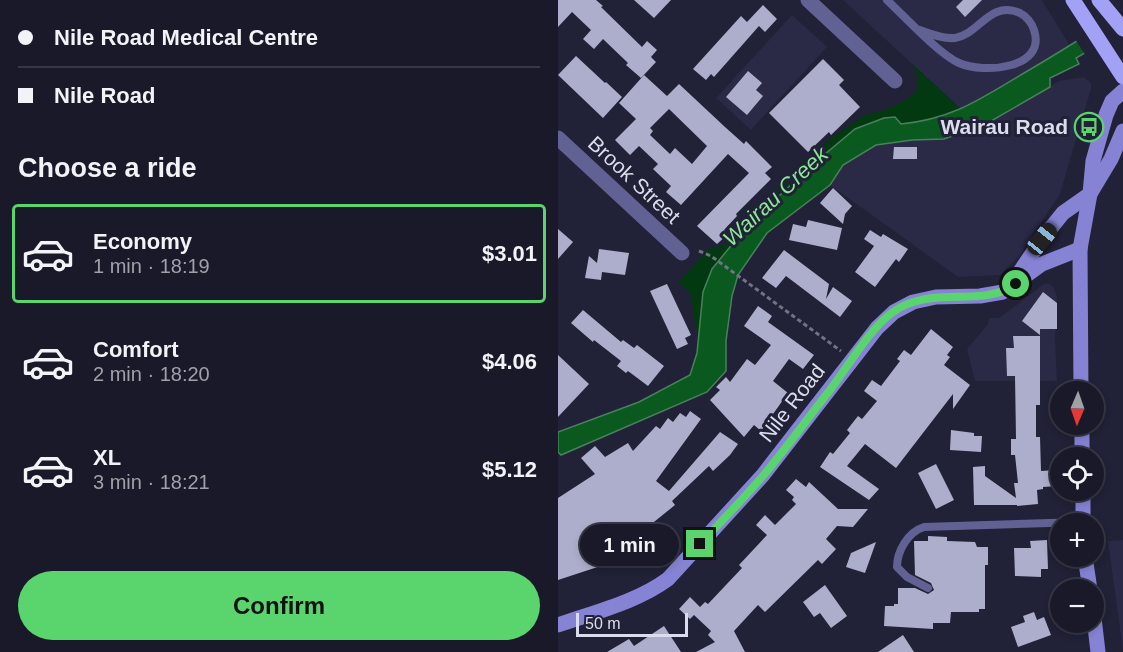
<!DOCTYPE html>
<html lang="en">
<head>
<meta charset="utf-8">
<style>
  body { margin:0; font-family:Arial,sans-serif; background:#222231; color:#f1f3f6; height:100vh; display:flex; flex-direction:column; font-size:22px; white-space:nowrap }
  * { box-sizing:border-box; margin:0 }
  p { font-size:20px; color:#9fa0a8 }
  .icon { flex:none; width:33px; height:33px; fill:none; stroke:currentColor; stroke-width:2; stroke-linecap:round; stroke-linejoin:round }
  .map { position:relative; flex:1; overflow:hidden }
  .sheet { display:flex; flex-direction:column; background:#191929; width:558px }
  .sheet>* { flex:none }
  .hud { display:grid; align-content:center; height:132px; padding:0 18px; background:#191929 }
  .needle { width:39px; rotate:182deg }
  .controls { position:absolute; left:492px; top:381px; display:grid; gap:12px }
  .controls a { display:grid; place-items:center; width:54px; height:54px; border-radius:50%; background:#191929; box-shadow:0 3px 9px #0003,0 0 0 2px #373846; font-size:30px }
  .scale { position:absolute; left:18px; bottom:15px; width:112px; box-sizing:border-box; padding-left:6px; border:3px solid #dcddec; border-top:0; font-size:16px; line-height:21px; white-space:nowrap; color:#dcddec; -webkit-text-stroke:4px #212137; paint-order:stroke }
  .end { position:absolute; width:27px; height:27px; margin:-14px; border:8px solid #5ad56e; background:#111; box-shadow:0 0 0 3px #111 }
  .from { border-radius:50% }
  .bubble { position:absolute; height:42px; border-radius:21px; background:#191929; box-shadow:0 3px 9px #0003,0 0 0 2px #373846; font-size:20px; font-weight:700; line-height:42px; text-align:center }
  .car { position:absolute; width:18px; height:36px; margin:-18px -9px; border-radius:8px; box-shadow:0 0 4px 2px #0007; background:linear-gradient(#222 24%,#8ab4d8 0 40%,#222 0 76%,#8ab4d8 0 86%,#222 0) }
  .hud b { display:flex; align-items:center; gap:21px; height:57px; font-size:22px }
  .hud b+b { border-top:2px solid #373846 }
  .hud i { width:15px; height:15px; background:#f1f3f6 }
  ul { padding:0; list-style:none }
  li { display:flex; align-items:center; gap:18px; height:99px; margin:0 12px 9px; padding:0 6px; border:3px solid transparent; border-radius:6px }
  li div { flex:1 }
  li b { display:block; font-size:22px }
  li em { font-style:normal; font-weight:700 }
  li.current { border-color:#5ad56e }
  li>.icon { width:54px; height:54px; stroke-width:1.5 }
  h2 { padding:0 18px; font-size:27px; line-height:72px }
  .button { display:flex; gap:12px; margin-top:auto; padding:12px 18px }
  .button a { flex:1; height:69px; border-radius:36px; background:#5ad56e; color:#111; font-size:24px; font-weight:700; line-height:69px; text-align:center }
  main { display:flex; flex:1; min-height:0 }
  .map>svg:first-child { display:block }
</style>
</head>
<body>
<main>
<section class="sheet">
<div class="hud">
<b><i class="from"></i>Nile Road Medical Centre</b>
<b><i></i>Nile Road</b>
</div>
<h2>Choose a ride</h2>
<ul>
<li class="current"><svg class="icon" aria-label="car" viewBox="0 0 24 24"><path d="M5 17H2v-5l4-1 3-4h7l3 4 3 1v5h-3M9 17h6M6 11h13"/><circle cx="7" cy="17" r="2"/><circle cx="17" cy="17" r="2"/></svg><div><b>Economy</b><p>1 min · 18:19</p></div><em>$3.01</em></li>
<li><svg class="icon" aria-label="car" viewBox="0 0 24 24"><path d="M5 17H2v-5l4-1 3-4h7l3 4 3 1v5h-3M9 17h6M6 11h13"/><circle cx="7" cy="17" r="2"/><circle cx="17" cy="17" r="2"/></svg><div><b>Comfort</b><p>2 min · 18:20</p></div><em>$4.06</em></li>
<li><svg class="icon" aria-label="car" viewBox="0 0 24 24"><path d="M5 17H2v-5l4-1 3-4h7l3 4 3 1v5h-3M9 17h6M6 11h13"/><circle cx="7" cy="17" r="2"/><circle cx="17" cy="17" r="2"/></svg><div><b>XL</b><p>3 min · 18:21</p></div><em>$5.12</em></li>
</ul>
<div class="button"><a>Confirm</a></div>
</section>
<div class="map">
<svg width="565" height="652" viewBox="0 0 565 652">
  <rect width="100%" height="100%" fill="#212137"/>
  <!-- built -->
  <g fill="#2a2946">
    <path d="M285 0H484L512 46 404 110Z"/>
    <path d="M234 15 269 47 193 130 158 98Z"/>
    <path d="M526 77 533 83V89L502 194 461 256 442 275 400 277 272 185 285 165 318 145 354 140 386 139 428 124 501 81Z"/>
    <path d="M486 284H492L496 288 499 297 497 337 499 381H417L409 349 430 324 431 318H441Z"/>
    <path d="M565 540V651L550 541Z"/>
  </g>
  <!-- green -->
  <path fill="#023910" d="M354 64 404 110 369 121 297 129 254 165 189 226 154 269 145 292 140 339 132 293 120 282 152 248 164 246 239 166 279 134 306 115 324 111 350 99 359 90V75Z"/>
  <!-- water -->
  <path fill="#0a591f" stroke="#49815c" stroke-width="1.5" d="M565 12V31L518 58 521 64 492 78V87L428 124 386 139 354 140 318 145 285 165 272 185 209 233 180 275 174 296 168 341V371L149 392 3 455 0 452V432L81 402 132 375 139 353 145 292 154 269 189 226 254 165 297 129 326 118 337 117 343 124C395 119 422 99 466 73 499 54 532 33 565 12Z"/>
  <!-- pier -->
  <path fill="#212137" d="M565 9V34L528 56 517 39Z"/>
  <!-- building -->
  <g fill="#adaecb" fill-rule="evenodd">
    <path d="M0 0H38L45 6 43 7 84 47 89 41 99 50 93 57 98 62 83 78 68 65 70 63 45 39 36 49 25 39 33 30 14 12 0 27Z"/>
    <path d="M76 0H113L96 18Z"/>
    <path d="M405 0H424L407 17 398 7Z"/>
    <path d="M205 5 219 19 207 32 201 26 156 77 153 74 148 80 135 69 183 16 189 22Z"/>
    <path d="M18 56 47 83 48 82 64 97 45 118 0 75Z"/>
    <path d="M265 59 286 80 281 85 302 107 273 135 271 132 250 152 211 113Z"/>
    <path d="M190 71 204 83 198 90 205 96 189 115 168 97Z"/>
    <path d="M86 75 109 96 121 84 167 127 186 144 188 141 214 167 207 173 213 179 178 214 179 216 166 230 170 234 159 244 139 226 191 173 170 154 123 205 108 192 113 186 95 169 100 164 81 146 72 155 57 140 78 119 61 103ZM111 109 149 146 134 164 117 148 112 154 92 135 95 131 92 128Z"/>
    <path d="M336 147H359V159H335Z"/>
    <path d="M275 188 294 206 287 214 285 224 262 203Z"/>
    <path d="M250 220 284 228 279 250 231 240 235 224 248 227Z"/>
    <path d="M0 229 15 242 0 259Z"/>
    <path d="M312 230 323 237 325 234 350 249 341 262 338 259 317 287 297 272 316 246 306 239Z"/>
    <path d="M41 249 71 253 67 275 44 272 43 280 27 278 31 256 39 263Z"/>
    <path d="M226 250 271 284 268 299 275 287 294 301 282 317 228 276 218 288 204 278Z"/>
    <path d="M109 284 133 335 127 338 130 344 119 349 92 291Z"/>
    <path d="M485 292 499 303V329H482V335L464 321Z"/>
    <path d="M200 306 214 316 210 322 256 355 245 369 231 359 215 381 230 393 203 431 196 425 186 437 152 400 162 390 158 387 168 377 172 382 189 359 197 365 213 345 186 326Z"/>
    <path d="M25 310 63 342 65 340 76 348 79 345 106 366 90 386 70 371 68 373 59 366 63 361 36 340 35 342 13 323Z"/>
    <path d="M373 329 395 347 389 355 392 357 386 365 412 385 395 409V394L338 468 307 444 289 466 321 489 311 500 262 467 272 452 275 454 292 433 289 430 300 416 304 419 319 401 306 391 314 380 323 386 342 361 339 359 346 350 353 355Z"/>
    <path d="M455 336H482V405H478V437H482L483 471 498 470 499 486 485 487V489L479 490 480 504 459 506V505H416L415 467 427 466V476L458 498 456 483H460L457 455H453V439H458L457 376H449L448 348H456Z"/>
    <path d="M0 355 31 384 0 417Z"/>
    <path d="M132 411 143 419 98 481 111 491 162 432 180 444 172 455 155 471 151 466 114 501 117 505 91 526 98 543 84 551 83 548 66 559 64 558 61 560 0 580V498L37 474 23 458 37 446 47 457 70 443 75 451 98 426 102 429 110 418 115 422 122 413 128 417Z"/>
    <path d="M393 430 416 433V436H424L423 452 392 450Z"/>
    <path d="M378 464 396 500 378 509 360 473Z"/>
    <path d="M238 479 248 487 251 482 280 509H310L295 527 279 526 268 539 278 549 264 564 260 560 207 612 200 605 176 631 187 652H138L157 642 150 635 153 631 136 615 132 619 121 609 132 597 142 607 147 602 150 604 184 568 181 565 209 535 198 525 207 515 217 525 238 504 234 500 236 497 228 490Z"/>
    <path d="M370 536 389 537V541L417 542 419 547H430V565H427V609H421V612H393L392 623H375V629L326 626 327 606H336V604H340V588H357L370 594 376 590 373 583 357 575 356 541H370Z"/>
    <path d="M489 540 490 569H483V577L457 576 456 548H473L472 541Z"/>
    <path d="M318 542 307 573 288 567 293 553Z"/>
    <path d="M267 585 289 616 273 628 262 613 256 617 245 602Z"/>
    <path d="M476 612 479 620 486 617 493 635 460 647 453 627 467 622 465 616Z"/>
    <path d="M106 626 123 652H49L71 639 76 646Z"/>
    <path d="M345 635 356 652H320Z"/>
  </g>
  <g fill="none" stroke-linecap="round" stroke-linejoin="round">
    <!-- path -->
    <path stroke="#727285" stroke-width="3" stroke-dasharray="4.5 3" stroke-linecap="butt" d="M141 251 153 256 283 351"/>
    <!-- lane -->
    <g stroke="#626194" stroke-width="8">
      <path d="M329 0C347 17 381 54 401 63 425 74 489 69 476 30 474 23 468 16 462 13 431 0 422 34 397 38 385 39 373 34 362 30"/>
      <path d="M370 588 349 577 339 567C339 551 350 532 366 527L525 522"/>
    </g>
    <!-- street -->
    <g stroke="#626194" stroke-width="15">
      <path d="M250 0 337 81"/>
      <path d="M0 138 124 253"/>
    </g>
    <!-- secondary -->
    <g stroke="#8683d4" stroke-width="15">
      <path d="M457 279 484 239 505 213 532 194 553 159 565 131"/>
      <path d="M523 392 522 249 532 194 535 161 548 115 554 101 565 91"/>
      <path d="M524 424V458"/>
      <path d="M525 490V524"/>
      <path d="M527 556 532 590"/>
      <path d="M536 618 540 652"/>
      <path d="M0 625C37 612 79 602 110 579L205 475 319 328 336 312 355 302 378 297 422 296 445 292 484 264 522 249"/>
    </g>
    <!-- primary -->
    <g stroke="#a3a1f5" stroke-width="15">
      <path d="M515 0 565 77"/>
      <path d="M541 0 565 29"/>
    </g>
  </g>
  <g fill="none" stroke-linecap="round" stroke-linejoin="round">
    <!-- route -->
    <path stroke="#5ad56e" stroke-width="8" d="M142 544C163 522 184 500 204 477 228 449 249 419 272 390 290 367 311 329 335 312 374 284 423 309 458 284"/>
  </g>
  <!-- icons -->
  <defs>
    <g id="bus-ring" transform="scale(1.5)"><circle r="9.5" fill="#212137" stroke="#5ad56e" stroke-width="1.5"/><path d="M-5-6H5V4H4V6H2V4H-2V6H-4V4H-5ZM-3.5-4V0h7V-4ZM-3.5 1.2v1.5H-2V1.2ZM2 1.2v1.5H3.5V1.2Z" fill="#5ad56e"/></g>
  </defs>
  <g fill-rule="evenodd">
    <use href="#bus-ring" x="531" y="127"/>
  </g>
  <g text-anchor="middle" stroke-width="6" stroke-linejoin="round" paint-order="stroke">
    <!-- poi labels -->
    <g font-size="21" font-weight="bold" fill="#dcddec" stroke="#212137" text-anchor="end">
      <text x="510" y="134">Wairau Road</text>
    </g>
    <!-- street labels -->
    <g font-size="21" fill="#dcddec" stroke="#212137">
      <text transform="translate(76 180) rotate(43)" y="7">Brook Street</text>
      <text transform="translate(234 403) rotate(-52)" y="7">Nile Road</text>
    </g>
    <!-- water labels -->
    <g font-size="22" font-style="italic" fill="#8be996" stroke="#212137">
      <text transform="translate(217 196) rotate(-43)" y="8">Wairau Creek</text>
    </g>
  </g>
</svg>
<div class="controls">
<a><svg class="needle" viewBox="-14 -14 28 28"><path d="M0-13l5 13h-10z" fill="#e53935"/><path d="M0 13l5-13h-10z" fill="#9fa0a8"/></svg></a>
<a><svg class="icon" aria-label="locate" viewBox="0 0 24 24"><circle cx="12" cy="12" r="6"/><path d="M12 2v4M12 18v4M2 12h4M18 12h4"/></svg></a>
<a>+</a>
<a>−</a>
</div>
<div class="scale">50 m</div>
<i class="end from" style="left:458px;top:284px"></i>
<i class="end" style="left:142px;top:544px"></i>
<div class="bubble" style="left:22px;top:524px;width:99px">1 min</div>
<i class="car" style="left:484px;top:239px;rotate:39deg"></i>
</div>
</main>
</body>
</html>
